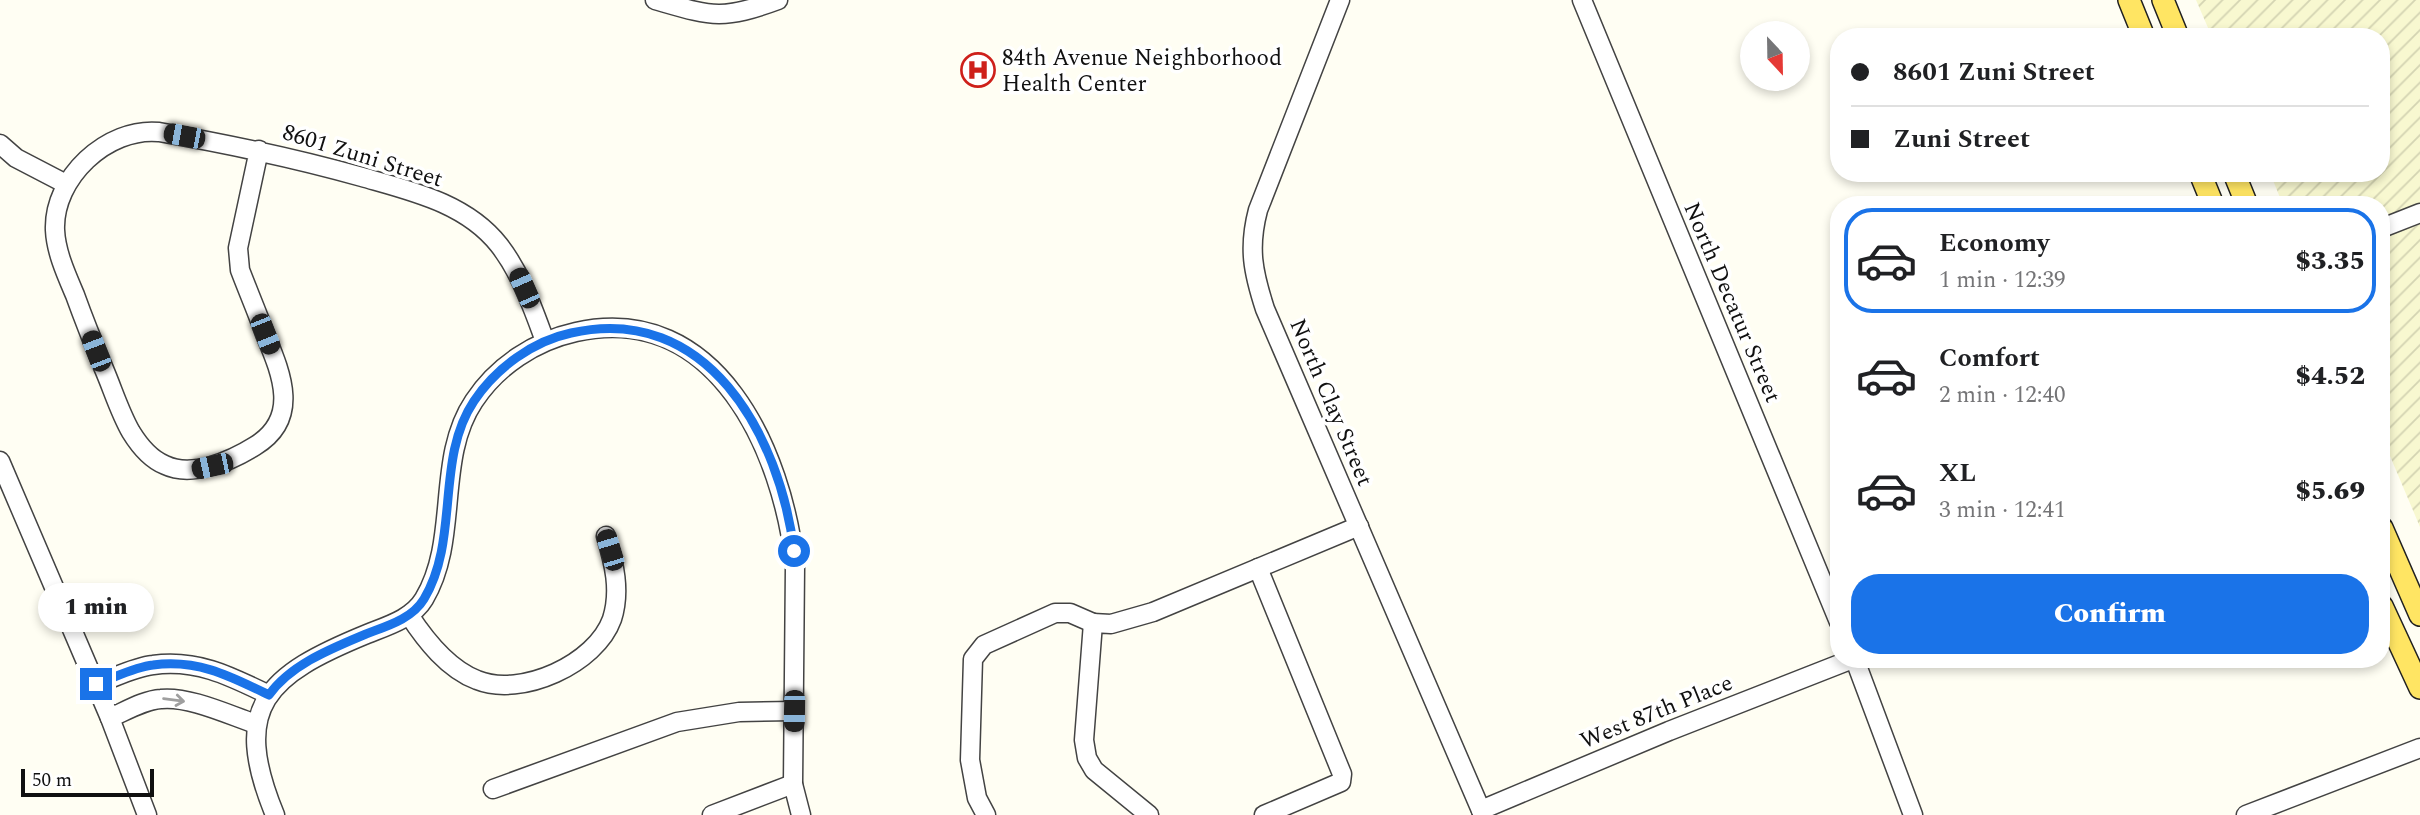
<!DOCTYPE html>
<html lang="en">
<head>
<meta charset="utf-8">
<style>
  body { margin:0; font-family:Spectral,serif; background:#f6f6f6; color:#202124; height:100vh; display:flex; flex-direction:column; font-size:26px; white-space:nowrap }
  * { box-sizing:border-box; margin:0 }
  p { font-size:23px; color:#757577 }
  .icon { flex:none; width:38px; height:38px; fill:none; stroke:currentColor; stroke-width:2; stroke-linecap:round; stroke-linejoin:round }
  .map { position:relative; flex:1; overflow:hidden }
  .sheet { position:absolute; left:1830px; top:196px; width:560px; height:472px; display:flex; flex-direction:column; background:#fff; border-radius:28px; box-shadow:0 4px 10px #0003 }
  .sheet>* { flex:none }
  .hud { position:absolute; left:1830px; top:28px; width:560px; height:154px; border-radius:28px; box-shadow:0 4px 10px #0003; display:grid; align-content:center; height:154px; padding:0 21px; background:#fff }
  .needle { width:46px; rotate:158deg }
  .fabs { position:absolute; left:1740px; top:21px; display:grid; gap:14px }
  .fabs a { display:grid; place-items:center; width:70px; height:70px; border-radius:50%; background:#fff; box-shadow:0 4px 10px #0003; font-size:35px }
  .scale { position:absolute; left:21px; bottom:18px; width:133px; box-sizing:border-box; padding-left:7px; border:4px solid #101010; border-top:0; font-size:19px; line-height:24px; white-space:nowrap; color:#101010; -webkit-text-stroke:5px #fff; paint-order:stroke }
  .end { position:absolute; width:32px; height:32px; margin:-16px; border:9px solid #1a73e8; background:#fff; box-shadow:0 0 0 4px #fff }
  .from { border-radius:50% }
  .bubble { position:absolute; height:49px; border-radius:24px; background:#fff; box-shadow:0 4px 10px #0003; font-size:23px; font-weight:800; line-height:49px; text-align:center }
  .car { position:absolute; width:21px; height:42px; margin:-21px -10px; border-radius:9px; box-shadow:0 0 5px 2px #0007; background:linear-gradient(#222 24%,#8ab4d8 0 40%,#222 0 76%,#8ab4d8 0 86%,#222 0) }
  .hud b { display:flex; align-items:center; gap:24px; height:66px; font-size:26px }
  .hud b+b { border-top:2px solid #e0e0e0 }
  .hud i { width:18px; height:18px; background:#202124 }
  ul { padding:12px 0 0; list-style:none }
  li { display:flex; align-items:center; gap:21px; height:105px; margin:0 14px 10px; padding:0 7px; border:4px solid transparent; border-radius:28px }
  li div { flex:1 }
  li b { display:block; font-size:26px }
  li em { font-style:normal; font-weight:800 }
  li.active { border-color:#1a73e8 }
  li>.icon { width:63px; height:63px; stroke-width:1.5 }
  .cta { display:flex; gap:14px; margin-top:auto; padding:14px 21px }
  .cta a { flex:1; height:80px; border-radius:28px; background:#1a73e8; color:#fff; font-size:28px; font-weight:800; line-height:80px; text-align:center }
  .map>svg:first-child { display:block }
</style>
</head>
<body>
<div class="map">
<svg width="2420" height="815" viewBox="0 0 2420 815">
  <defs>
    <pattern id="farmland-furrows" width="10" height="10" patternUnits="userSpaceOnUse" patternTransform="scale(1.75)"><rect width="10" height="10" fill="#f8f8d0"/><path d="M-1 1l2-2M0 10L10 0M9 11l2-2" fill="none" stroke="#d4d4b2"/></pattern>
  </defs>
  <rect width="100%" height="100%" fill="#fffef3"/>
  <!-- farmland -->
  <path fill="url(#farmland-furrows)" d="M2196 0H2420V527L2382 437V205H2283L2270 173H2382V37H2212Z"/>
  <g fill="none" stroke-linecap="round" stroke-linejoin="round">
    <!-- minor casing -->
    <g stroke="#434343" stroke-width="21">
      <g id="minor">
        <path d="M655 0C711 16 721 21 778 0"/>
        <path d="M1340 0 1258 210C1248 248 1253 272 1265 309L1483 815"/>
        <path d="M1582 0 1839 622"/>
        <path d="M0 144 16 158 66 184"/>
        <path d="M259 150 238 248 240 270C248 291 257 312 265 334 281 373 301 418 255 446 231 461 192 478 165 465 150 459 139 445 131 432 120 413 113 390 104 369 94 345 84 320 75 295 66 274 56 252 55 230 53 178 107 127 159 132 227 144 295 158 362 177 411 191 466 203 499 245 521 273 533 309 545 341"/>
        <path d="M2382 228 2420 213"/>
        <path d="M0 461 110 718 147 815"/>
        <path d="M1258 568 1342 774 1341 782 1264 815"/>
        <path d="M409 615C426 641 448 669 477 680 521 698 596 664 612 619 621 591 614 563 606 536"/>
        <path d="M1855 660 1913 815"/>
        <path d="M96 684C114 678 134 667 153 665 197 659 230 676 269 695"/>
        <path d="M110 718C126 711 144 700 161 699 189 696 229 715 256 724"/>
        <path d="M493 789 677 722 739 712 794 711"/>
        <path d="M1481 810 1669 731 1850 660"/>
        <path d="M275 815C230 706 267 675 367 634 387 626 412 619 424 599 460 539 435 459 474 401 497 366 535 341 576 332 717 301 783 452 795 566L793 784 801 815"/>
        <path d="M712 815 793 784"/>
        <path d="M986 815 977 798 970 760 973 659 984 645 1055 613H1070L1093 623"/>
        <path d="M1149 815 1094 770 1087 758 1084 740 1093 623 1111 624 1153 612 1359 526"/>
        <path d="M2246 815 2420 748"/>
      </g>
    </g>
    <!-- major casing -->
    <g stroke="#212121" stroke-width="24">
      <g id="major">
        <path d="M2129 0 2144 37"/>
        <path d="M2163 0 2178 37"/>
        <path d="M2200 173 2213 205"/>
        <path d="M2234 173 2247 205"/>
        <path d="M2382 528 2420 615"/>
        <path d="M2382 606 2420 688"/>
      </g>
    </g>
    <!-- minor -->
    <use href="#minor" stroke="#fff" stroke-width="18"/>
    <!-- major -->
    <use href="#major" stroke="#ffe563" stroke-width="21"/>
  </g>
  <!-- one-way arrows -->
  <defs><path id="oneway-shaft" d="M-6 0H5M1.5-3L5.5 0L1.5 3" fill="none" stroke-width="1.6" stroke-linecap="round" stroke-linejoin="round" transform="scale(1.75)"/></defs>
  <use stroke="#9f9f9f" href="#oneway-shaft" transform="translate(174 700) rotate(7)"/>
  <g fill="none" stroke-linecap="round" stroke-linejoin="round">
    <!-- route -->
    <path stroke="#1a73e8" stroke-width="9" d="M96 684C114 678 134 667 153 665 198 659 230 676 269 695 291 664 333 648 366 634 387 626 412 619 424 599 460 539 435 459 474 401 496 368 533 341 571 333 707 302 780 435 794 551"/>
  </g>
  <!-- icons -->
  <defs>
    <g id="hospital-ring" transform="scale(1.75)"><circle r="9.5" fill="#fff" stroke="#ce201a" stroke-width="1.5"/><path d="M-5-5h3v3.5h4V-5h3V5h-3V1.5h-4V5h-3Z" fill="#ce201a"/></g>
  </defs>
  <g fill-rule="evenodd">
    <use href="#hospital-ring" x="978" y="70"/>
  </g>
  <g text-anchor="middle" stroke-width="7" stroke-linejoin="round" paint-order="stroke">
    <!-- poi labels -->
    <g font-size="23" fill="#101010" stroke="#fff" text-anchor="start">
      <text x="1002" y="65">84th Avenue Neighborhood<tspan x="1002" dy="26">Health Center</tspan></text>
    </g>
    <!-- street labels -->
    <g font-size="23" fill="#101010" stroke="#fff">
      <text transform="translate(363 155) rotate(17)" y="8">8601 Zuni Street</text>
      <text transform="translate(1733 302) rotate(67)" y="8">North Decatur Street</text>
      <text transform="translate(1332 402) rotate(67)" y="8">North Clay Street</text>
      <text transform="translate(1656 711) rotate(-22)" y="8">West 87th Place</text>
    </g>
  </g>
</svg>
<div class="fabs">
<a><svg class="needle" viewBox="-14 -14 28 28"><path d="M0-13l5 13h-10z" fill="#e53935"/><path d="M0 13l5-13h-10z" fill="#757577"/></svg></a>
</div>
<div class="scale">50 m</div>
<i class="end from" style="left:794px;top:551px"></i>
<i class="end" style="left:96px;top:684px"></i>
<div class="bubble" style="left:38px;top:583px;width:116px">1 min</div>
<i class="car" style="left:184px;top:136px;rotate:281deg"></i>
<i class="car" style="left:524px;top:288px;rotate:336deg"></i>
<i class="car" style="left:265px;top:334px;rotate:158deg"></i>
<i class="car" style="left:96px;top:351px;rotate:339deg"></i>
<i class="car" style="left:212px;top:466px;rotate:258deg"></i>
<i class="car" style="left:610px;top:550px;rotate:343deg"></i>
<i class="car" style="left:794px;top:711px;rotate:181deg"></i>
<div class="hud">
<b><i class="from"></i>8601 Zuni Street</b>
<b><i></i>Zuni Street</b>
</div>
<section class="sheet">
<ul>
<li class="active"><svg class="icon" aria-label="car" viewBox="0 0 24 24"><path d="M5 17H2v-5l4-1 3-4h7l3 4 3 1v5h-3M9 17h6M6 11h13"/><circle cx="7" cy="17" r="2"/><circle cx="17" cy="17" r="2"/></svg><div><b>Economy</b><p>1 min · 12:39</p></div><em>$3.35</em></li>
<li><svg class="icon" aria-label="car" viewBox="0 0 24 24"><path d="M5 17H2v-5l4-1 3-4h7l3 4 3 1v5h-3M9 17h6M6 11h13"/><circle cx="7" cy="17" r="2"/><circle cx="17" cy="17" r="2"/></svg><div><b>Comfort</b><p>2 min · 12:40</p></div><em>$4.52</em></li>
<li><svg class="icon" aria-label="car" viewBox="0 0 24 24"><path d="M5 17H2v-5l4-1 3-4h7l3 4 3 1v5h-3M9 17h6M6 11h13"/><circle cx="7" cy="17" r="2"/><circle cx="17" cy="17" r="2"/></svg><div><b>XL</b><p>3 min · 12:41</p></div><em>$5.69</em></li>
</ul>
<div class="cta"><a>Confirm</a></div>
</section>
</div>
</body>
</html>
